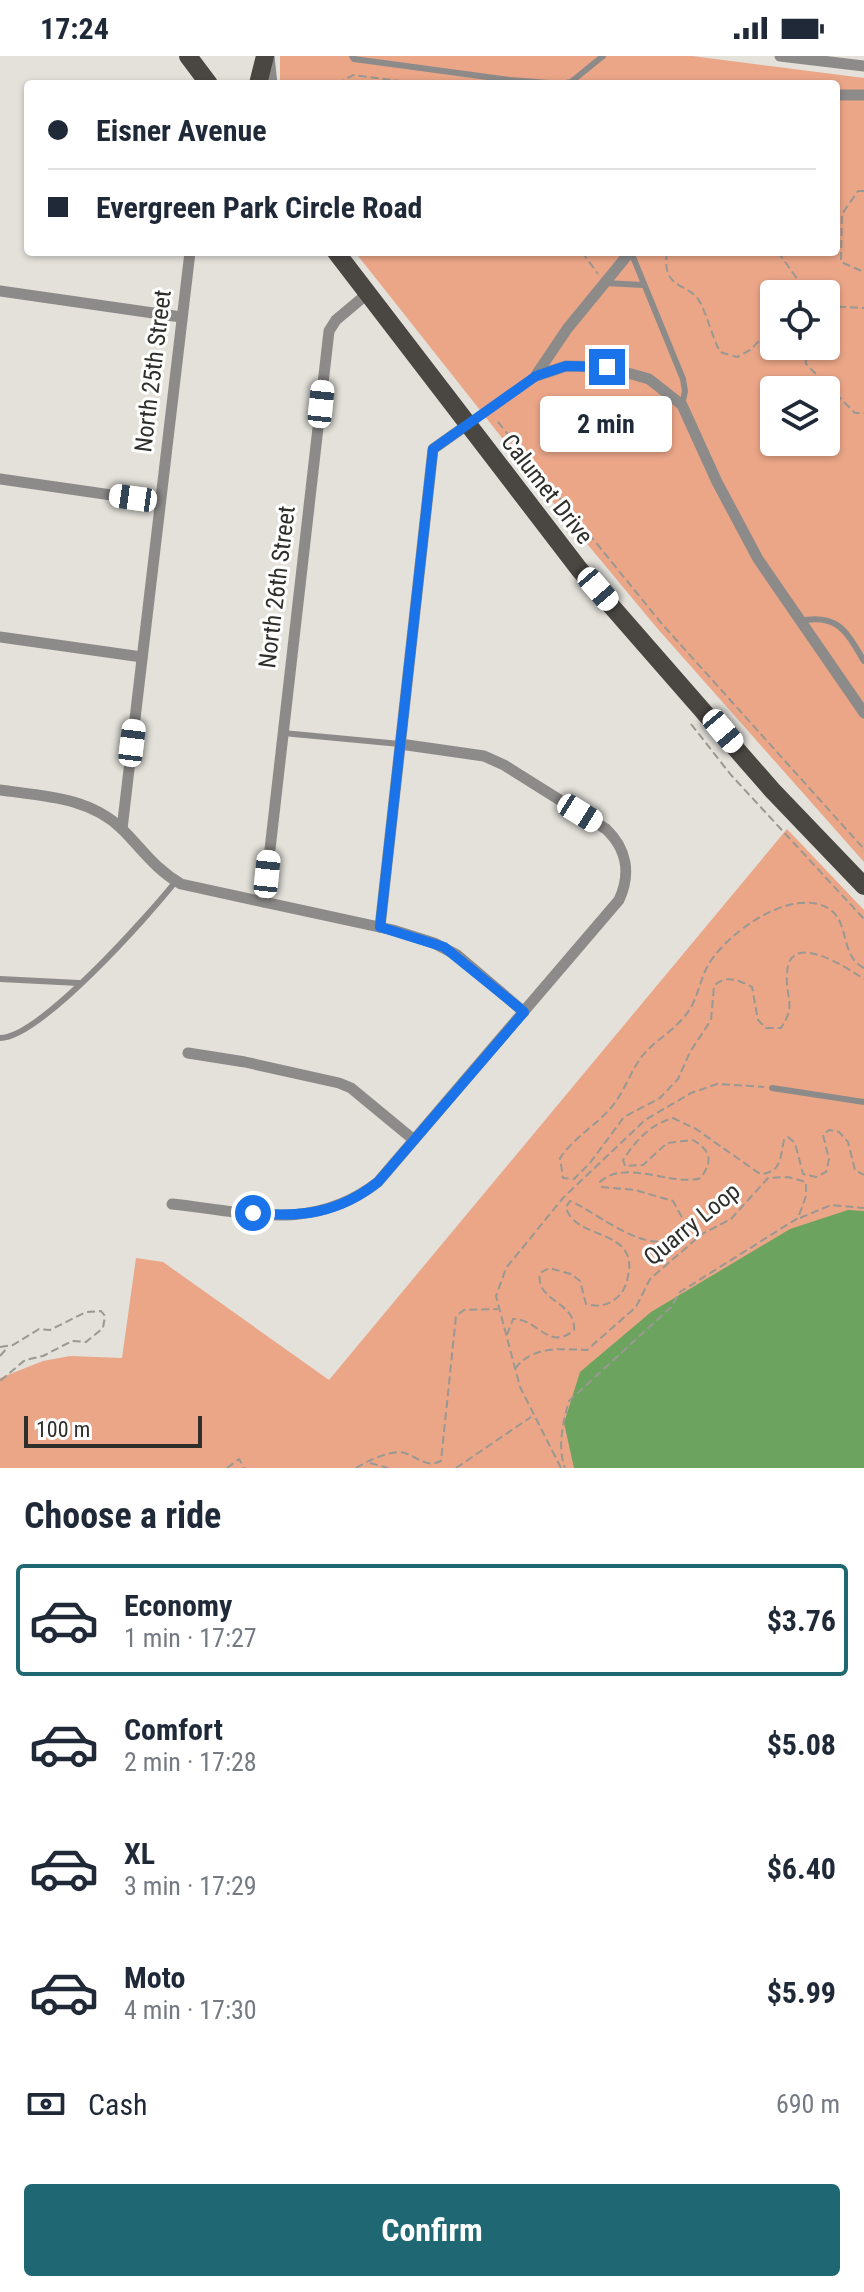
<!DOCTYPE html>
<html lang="en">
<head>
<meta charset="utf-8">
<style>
  body { margin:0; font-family:"Roboto Condensed",sans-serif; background:#f6f6f7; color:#1f2937; height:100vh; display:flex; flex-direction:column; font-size:30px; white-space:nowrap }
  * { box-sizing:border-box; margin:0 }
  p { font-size:26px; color:#747a83 }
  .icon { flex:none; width:44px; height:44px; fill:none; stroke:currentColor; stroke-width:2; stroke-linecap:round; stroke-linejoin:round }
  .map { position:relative; height:1412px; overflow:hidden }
  .drawer { display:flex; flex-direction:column; background:#fff; flex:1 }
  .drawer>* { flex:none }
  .guide { position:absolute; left:24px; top:24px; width:816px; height:176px; border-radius:8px; box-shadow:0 2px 6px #0004; display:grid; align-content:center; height:176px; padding:0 24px; background:#fff }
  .tools { position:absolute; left:760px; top:224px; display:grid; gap:16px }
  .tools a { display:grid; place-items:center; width:80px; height:80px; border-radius:8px; background:#fff; box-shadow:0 2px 6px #0004; font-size:40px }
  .scale { position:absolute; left:24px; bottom:20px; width:178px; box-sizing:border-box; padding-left:8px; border:4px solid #2e2e2b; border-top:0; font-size:22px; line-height:28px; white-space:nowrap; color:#2e2e2b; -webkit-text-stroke:6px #fff; paint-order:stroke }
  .end { position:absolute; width:36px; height:36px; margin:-18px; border:10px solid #1a73e8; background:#fff; box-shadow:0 0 0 4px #fff }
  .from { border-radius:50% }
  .bubble { position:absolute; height:56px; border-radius:8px; background:#fff; box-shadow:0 2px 6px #0004; font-size:26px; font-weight:700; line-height:56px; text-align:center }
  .car { position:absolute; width:24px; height:48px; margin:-24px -12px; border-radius:10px; box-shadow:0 0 6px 2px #0007; background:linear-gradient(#fff 24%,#345 0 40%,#fff 0 76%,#345 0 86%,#fff 0) }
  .guide b { display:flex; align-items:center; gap:28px; height:76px; font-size:30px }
  .guide b+b { border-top:2px solid #e0e1e3 }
  .guide i { width:20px; height:20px; background:#1f2937 }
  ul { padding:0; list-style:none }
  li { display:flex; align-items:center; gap:24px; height:112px; margin:0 16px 12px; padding:0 8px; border:4px solid transparent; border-radius:8px }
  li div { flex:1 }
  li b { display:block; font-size:30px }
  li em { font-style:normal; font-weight:700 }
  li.current { border-color:#1e6773 }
  li>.icon { width:72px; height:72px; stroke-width:1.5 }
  h2 { padding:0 24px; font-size:36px; line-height:96px }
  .pay { display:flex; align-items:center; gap:20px; height:88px; padding:0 24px; font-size:30px }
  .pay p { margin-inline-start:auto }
  .primary-button { display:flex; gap:16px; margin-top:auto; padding:16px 24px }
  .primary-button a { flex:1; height:92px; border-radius:8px; background:#1e6773; color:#fff; font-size:32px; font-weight:700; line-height:92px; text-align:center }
  .status { display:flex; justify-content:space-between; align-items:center; height:56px; padding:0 40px; background:#fff; direction:ltr }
  .status svg { height:22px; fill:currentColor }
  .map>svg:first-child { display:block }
</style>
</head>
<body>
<div class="status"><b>17:24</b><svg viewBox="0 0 49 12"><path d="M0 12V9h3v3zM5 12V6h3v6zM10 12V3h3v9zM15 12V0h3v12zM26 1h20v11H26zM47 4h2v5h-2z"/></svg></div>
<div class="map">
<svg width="864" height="1412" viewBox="0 0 864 1412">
  <rect width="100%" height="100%" fill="#e3e1da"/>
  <!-- green -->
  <g fill="#eba688" fill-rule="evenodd">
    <path d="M280 0H692L864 22V806L657 572 559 454 355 196H836V28H280ZM774 238H826V290H774ZM774 334H826V386H774Z"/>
    <path d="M787 773 864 854V1412H0V1322L43 1305 70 1300 122 1302 136 1202 163 1206 329 1324Z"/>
  </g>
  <!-- water -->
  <path fill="#6ca45f" d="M848 1154 864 1155V1412H574L564 1367 580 1316 651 1256 790 1173Z"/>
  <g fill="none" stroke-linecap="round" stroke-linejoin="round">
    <!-- path -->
    <g stroke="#999892" stroke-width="2" stroke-dasharray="8 4" stroke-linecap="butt">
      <path d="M337 28 353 19 425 28"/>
      <path d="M864 135H858L842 158 841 206 864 216"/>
      <path d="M582 196 598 218"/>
      <path d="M667 196C661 235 689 226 700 246 708 262 712 280 720 296L737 301 750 294 774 270"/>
      <path d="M778 196 808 238"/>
      <path d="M826 250 864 252"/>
      <path d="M804 290 806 308 855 357H864"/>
      <path d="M498 366 662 568 864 793"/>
      <path d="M691 668 731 719 864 863"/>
      <path d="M864 912C836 898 854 857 818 848 781 839 729 877 710 906 699 923 698 946 684 961 671 977 651 987 640 1003 629 1019 622 1041 608 1055 592 1072 574 1082 560 1102L563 1122 574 1123 590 1107 624 1061 660 1042 678 1023 690 996 711 964 714 930C726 918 738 924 752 931L758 964 766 972H781C797 948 785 942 787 917 789 873 847 912 864 923"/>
      <path d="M800 1162 831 1149 864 1152"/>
      <path d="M507 1279 513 1263C537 1262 549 1296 574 1274 576 1245 535 1246 540 1217L549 1212 571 1218 580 1225 586 1248C595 1250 602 1251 611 1246 621 1240 626 1232 628 1220 639 1171 574 1185 566 1151L570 1145C598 1156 666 1217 684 1165L673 1145 635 1134 602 1131 600 1126C625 1102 672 1131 701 1122 713 1104 711 1095 693 1084L667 1087 643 1109 625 1110 623 1104C636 1084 651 1068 673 1062L696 1073 760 1118C781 1117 780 1103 784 1084L788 1081 795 1087 803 1118 816 1121 826 1116 829 1103 823 1079 829 1074 839 1076 848 1086 855 1114 864 1119"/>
      <path d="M0 1291 13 1289 39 1273 50 1274 86 1256 101 1255 105 1260 103 1272 86 1286 72 1285 43 1300 25 1304 0 1325"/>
      <path d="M0 1300 7 1292"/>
      <path d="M515 1313C532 1289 562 1293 587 1294L636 1251 650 1223 702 1178 731 1163 768 1122 788 1121 806 1126V1140L798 1162 680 1236 671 1251 569 1345C563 1366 557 1391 565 1412"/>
      <path d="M370 1407 388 1412"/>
      <path d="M227 1412 239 1403 244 1412"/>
      <path d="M356 1412C367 1405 392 1393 405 1397 419 1402 426 1412 441 1405L456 1260 464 1254 498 1253"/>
      <path d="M456 1412 531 1361"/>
      <path d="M561 1412 520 1331 496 1240 506 1212 563 1142 645 1064 691 1037 717 1028 764 1031"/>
    </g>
    <!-- lane -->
    <g stroke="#8d8b89" stroke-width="6">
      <path d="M352 0 354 3 510 24 562 28 571 26 603 0"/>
      <path d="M631 196 683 323 685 335 682 349"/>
      <path d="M605 227 643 229"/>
      <path d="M470 367 536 320"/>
      <path d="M799 565C838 557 846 575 864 605"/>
      <path d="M283 677 400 688"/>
      <path d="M0 923 79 927"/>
      <path d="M0 982C40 982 149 859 176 825"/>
      <path d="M772 1032 864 1046"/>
    </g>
    <!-- street -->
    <g stroke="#8d8b89" stroke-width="11">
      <path d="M269 0 272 28"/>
      <path d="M780 0 864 10"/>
      <path d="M836 39H864"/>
      <path d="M0 235 181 261"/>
      <path d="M536 319 567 273 630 196"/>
      <path d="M536 320 566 310 607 311 649 323 682 349 717 426 758 503 864 657"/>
      <path d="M0 423 160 446"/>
      <path d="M0 581 142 601"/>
      <path d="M0 734C43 740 89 741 122 773 143 794 155 813 181 828L393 874 434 887 457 899 524 956"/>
      <path d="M122 773 190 196"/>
      <path d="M264 846 329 275 336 264 367 238"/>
      <path d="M380 871 433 393 467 369"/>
      <path d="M188 997 245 1006 339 1027 351 1032 414 1084"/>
      <path d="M172 1148C247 1156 313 1177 378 1126L619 844C631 818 627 793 606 773L504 709 484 700 400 688"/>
    </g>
    <!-- primary -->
    <g stroke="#4a4743" stroke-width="18">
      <path d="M188 0 209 28"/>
      <path d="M258 28 265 0"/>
      <path d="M336 196 579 513 772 734 864 830"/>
    </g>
  </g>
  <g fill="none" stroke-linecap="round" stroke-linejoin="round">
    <!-- route -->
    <path stroke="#1a73e8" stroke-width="10" d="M253 1157C301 1162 339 1157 378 1126L524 956 444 891 380 871 433 393 536 320 566 310 607 311"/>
  </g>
  <g text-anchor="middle" stroke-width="6" stroke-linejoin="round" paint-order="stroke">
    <!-- street labels -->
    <g font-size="24" fill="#2e2e2b" stroke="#fff">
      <text transform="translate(153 315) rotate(-83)" y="8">North 25th Street</text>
      <text transform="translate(547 433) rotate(52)" y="8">Calumet Drive</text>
      <text transform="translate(277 531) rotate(-83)" y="8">North 26th Street</text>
      <text transform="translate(692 1168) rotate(-39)" y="8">Quarry Loop</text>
    </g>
  </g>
</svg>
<div class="tools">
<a><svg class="icon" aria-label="locate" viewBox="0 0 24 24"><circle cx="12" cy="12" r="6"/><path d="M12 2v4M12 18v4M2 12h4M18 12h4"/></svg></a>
<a><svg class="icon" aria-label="layers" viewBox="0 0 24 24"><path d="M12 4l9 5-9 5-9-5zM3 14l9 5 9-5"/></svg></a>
</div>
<div class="scale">100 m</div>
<i class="end from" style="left:253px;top:1157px"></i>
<i class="end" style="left:607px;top:311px"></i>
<div class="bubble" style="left:540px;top:340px;width:132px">2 min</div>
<i class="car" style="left:321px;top:348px;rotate:6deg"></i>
<i class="car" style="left:133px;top:442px;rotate:278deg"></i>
<i class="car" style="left:598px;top:533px;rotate:139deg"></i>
<i class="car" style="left:723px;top:675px;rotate:140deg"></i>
<i class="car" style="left:132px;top:687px;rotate:7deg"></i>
<i class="car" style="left:580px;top:757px;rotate:122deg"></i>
<i class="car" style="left:267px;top:818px;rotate:6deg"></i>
<div class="guide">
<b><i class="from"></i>Eisner Avenue</b>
<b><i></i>Evergreen Park Circle Road</b>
</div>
</div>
<section class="drawer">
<h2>Choose a ride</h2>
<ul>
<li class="current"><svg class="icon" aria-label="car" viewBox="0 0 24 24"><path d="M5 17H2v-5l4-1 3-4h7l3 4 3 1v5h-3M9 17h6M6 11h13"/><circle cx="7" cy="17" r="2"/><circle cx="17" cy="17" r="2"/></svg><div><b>Economy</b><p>1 min · 17:27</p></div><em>$3.76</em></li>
<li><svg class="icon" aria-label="car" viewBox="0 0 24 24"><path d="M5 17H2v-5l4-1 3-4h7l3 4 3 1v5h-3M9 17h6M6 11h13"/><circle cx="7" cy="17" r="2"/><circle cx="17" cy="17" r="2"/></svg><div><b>Comfort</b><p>2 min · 17:28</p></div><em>$5.08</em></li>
<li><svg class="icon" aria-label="car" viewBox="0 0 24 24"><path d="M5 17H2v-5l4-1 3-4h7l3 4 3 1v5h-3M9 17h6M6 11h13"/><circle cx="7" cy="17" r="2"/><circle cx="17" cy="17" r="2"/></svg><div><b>XL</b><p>3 min · 17:29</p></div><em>$6.40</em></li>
<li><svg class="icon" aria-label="car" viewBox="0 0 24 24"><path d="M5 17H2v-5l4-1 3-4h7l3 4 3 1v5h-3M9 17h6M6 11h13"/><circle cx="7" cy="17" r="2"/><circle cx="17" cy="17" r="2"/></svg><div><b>Moto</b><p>4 min · 17:30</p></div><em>$5.99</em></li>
</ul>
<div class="pay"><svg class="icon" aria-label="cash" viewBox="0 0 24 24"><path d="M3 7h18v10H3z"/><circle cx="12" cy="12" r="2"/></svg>Cash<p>690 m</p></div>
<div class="primary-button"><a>Confirm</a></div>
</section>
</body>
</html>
